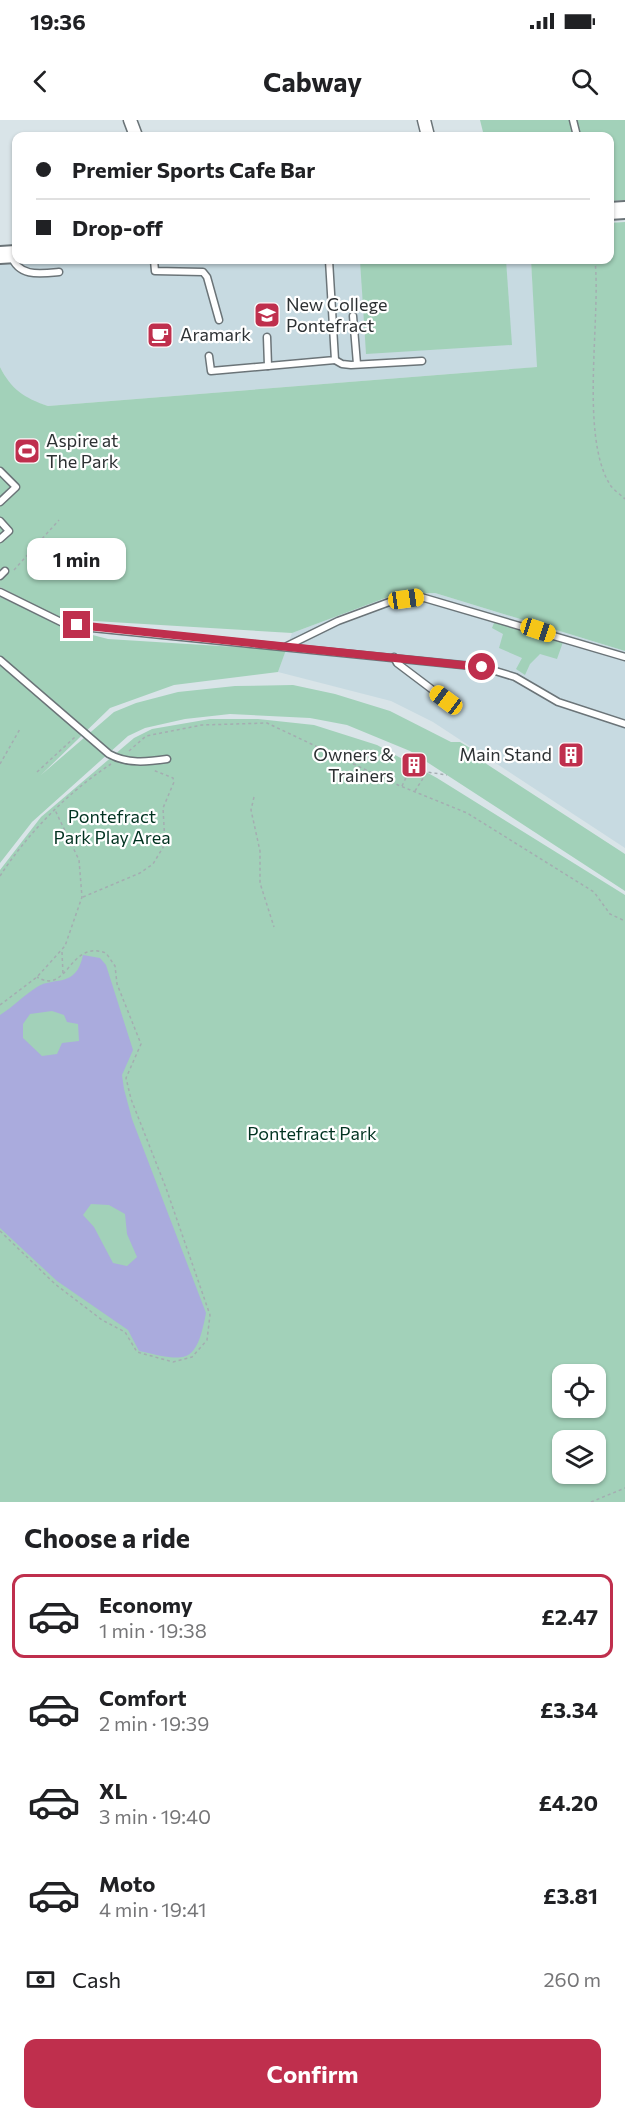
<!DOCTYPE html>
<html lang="en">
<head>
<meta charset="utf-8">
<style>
  body { margin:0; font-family:Commissioner,sans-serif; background:#f2f2f2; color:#202124; height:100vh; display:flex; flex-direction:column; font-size:22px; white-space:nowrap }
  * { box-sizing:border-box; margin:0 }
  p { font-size:20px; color:#757577 }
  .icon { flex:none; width:33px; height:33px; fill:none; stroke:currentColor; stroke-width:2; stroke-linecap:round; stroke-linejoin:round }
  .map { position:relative; height:1382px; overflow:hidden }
  .drawer { display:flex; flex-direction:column; background:#fff; flex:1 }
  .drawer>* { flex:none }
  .banner { position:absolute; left:12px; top:12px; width:602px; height:132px; border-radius:12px; box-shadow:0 2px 4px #0004; display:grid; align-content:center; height:132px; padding:0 24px; background:#fff }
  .buttons { position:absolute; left:552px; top:1244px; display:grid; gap:12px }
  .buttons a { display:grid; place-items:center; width:54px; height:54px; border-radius:12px; background:#fff; box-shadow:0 2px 4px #0004; font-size:30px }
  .end { position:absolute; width:27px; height:27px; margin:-14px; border:8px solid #bf2f4d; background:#fff; box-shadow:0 0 0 3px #fff }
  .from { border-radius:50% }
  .bubble { position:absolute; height:42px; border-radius:12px; background:#fff; box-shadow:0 2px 4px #0004; font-size:20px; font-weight:700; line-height:42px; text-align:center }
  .car { position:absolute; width:18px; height:36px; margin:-18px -9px; border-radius:8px; box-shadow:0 0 4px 2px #0007; background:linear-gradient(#f5c518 24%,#345 0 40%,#f5c518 0 76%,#345 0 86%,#f5c518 0) }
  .banner b { display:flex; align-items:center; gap:21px; height:57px; font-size:22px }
  .banner b+b { border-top:2px solid #e0e0e0 }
  .banner i { width:15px; height:15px; background:#202124 }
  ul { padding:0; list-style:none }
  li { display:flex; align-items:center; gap:18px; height:84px; margin:0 12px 9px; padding:0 12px; border:3px solid transparent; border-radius:12px }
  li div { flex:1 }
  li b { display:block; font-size:22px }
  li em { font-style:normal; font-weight:700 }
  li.current { border-color:#bf2f4d }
  li>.icon { width:54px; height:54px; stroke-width:1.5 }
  h2 { padding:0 24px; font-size:27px; line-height:72px }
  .pay { display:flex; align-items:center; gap:15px; height:66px; padding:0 24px; font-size:22px }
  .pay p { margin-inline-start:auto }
  .action { display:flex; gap:12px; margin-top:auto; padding:12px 24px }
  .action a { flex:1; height:69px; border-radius:12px; background:#bf2f4d; color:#fff; font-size:24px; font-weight:700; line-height:69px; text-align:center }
  .status { display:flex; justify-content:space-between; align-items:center; height:42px; padding:0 30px; background:#fff; direction:ltr }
  .status svg { height:16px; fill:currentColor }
  header { display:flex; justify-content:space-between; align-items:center; height:78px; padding:0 24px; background:#fff; font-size:27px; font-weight:700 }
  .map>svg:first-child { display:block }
</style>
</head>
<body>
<div class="status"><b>19:36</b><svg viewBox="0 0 49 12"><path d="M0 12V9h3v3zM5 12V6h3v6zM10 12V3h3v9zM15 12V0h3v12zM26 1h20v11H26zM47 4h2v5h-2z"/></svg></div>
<header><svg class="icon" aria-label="back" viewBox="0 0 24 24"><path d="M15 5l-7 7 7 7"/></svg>Cabway<svg class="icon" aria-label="search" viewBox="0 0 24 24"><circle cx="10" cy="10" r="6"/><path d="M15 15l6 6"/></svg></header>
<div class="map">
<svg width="625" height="1382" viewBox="0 0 625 1382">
  <rect width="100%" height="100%" fill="#d9e4e8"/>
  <!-- built -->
  <g fill="#c7dae1">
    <path d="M44 140H531L538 247 48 286 26 279 9 264 0 247V142Z"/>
    <path d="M435 473 625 531V728L433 602 391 581 278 552 292 513 396 474Z"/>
  </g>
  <!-- green -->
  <g fill="#a2d1b9" fill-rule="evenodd">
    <path d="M480 0H625V80L609 81V16H484Z"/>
    <path d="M625 102V531L435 473 396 474 292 513 61 499 0 467V247C11 269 24 278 48 286L537 247 531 140H609V103Z"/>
    <path d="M360 140H506L512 225 366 234Z"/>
    <path d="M0 477 73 510 108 519 286 530 278 552 174 565 110 588 41 655 114 592 136 583 178 572 235 566 293 565 335 574 390 591 451 622H460L470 628 485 643 625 734V771L410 631 347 605 310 598 230 594 185 599 145 608 128 616 32 702 0 743Z"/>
    <path d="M500 501 563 522 557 539 540 534 530 544 525 555 516 549 522 538 499 528 503 514 492 508 494 503Z"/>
    <path d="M210 599H258L314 605 377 625 437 658 625 775V1382H0V750L41 697 134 618 152 609ZM562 1254H596V1287H562ZM562 1320H596V1353H562Z"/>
  </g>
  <!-- water -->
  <path fill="#aaabdd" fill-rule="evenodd" d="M83 835 100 838 106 845 133 930 122 955 124 969 132 999 206 1193C196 1245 187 1242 139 1231L128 1210 57 1161 0 1108V895C13 887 24 875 37 867 54 856 76 869 83 835ZM52 891 64 895 67 902 78 904 79 921 62 923 57 934 42 936 23 918V904L30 894ZM91 1084 109 1085 125 1094 127 1114 137 1137 127 1146 113 1143 94 1107 83 1095Z"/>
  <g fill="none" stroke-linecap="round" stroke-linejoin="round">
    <!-- lane casing -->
    <g stroke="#6b7478" stroke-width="9">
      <g id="lane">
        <path d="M573 0 577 16"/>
        <path d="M11 135C18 157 39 154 59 152"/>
        <path d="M154 140 155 151 203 152 207 157 219 200"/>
        <path d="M353 196 357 244"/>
        <path d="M267 217 268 246"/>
        <path d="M209 236 211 251 335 240 329 140"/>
        <path d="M335 240 342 244 351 245 422 241"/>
        <path d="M0 351 16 367 0 382"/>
        <path d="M0 401 9 411 0 419"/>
        <path d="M0 456 5 451"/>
        <path d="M0 472 61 502 92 508 482 547 515 557 558 582 625 604"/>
        <path d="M287 526 338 501 392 481 421 477 625 537"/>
        <path d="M394 537 397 543 446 580"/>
        <path d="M0 540 109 634C127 644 147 642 167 639"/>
      </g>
    </g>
    <!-- street casing -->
    <g stroke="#6b7478" stroke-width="15">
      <g id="street">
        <path d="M130 0 136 16"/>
        <path d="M424 0 428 16"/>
      </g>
    </g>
    <!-- secondary casing -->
    <g stroke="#6b7478" stroke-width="20">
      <g id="secondary">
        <path d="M609 91 625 90"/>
        <path d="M0 135 16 134"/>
      </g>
    </g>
    <!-- path -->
    <g stroke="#a4adb1" stroke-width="1.5" stroke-dasharray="3 3" stroke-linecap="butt">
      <path d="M595 140C601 198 580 313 609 363 612 369 620 374 625 379"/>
      <path d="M14 450 59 400"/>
      <path d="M129 631 146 616 202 605 267 603 398 665 467 693 594 772 610 794 625 801"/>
      <path d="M0 644 20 609"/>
      <path d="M37 652 75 617"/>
      <path d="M402 666 410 649"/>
      <path d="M415 671 427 652 447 655"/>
      <path d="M254 677 251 690 260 731V763L274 807"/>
      <path d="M0 756C28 713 68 672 111 644"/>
      <path d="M83 777 140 753 153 744 165 724 163 688 174 662 173 658 153 650"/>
      <path d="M62 832 63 854"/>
      <path d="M0 885 37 857 65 826 82 777 79 740 55 690"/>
      <path d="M0 1111 55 1164 102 1200 125 1212 137 1232 173 1242 192 1237 207 1220 210 1195 166 1068 131 979 126 958 141 924 117 864 115 846 106 833C69 819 68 876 37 857"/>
      <path d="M591 1382 625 1368"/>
    </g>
    <!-- lane -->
    <use href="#lane" stroke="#fff" stroke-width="6"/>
    <!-- street -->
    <use href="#street" stroke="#fff" stroke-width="12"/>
    <!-- secondary -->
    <use href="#secondary" stroke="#fff" stroke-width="16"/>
  </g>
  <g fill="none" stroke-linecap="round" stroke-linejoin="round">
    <!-- route -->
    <path stroke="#bf2f4d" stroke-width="8" d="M77 505 482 547"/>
  </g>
  <!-- icons -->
  <defs>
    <g id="university-square" transform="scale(1.35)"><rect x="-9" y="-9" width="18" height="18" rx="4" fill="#bf2f4d" stroke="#fff"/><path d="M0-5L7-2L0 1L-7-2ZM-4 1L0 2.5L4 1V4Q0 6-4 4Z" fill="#fff"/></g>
    <g id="cafe-square" transform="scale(1.35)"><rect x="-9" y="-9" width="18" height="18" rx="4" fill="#bf2f4d" stroke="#fff"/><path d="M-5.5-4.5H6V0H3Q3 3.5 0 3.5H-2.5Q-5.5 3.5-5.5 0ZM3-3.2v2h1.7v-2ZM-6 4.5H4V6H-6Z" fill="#fff"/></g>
    <g id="stadium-square" transform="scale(1.35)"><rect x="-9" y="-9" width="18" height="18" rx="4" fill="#bf2f4d" stroke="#fff"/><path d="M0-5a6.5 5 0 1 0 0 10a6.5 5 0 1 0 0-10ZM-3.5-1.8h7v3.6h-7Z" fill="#fff"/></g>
    <g id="building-square" transform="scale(1.35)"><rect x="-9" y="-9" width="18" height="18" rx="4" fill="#bf2f4d" stroke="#fff"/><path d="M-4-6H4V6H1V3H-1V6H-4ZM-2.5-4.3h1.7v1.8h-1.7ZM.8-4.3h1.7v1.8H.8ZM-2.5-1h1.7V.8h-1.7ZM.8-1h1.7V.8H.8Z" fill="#fff"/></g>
  </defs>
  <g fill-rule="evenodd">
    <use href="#university-square" x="267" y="195"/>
    <use href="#cafe-square" x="160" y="215"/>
    <use href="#stadium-square" x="27" y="331"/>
    <use href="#building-square" x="571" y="635"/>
    <use href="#building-square" x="414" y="645"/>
  </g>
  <g text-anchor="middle" stroke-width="4.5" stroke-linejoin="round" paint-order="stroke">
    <!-- poi labels -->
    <g font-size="18" fill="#2d3133" stroke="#fff" text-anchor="start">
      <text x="286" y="191">New College<tspan x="286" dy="21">Pontefract</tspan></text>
      <text x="180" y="221">Aramark</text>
      <text x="46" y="327">Aspire at<tspan x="46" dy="21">The Park</tspan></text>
      <text x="394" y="641" text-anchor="end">Owners &amp;<tspan x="394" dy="21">Trainers</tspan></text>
      <text x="552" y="641" text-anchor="end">Main Stand</text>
    </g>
    <!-- park labels -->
    <g font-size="18" fill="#023321" stroke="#fff">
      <text x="112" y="703">Pontefract<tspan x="112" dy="21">Park Play Area</tspan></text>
      <text x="312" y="1020">Pontefract Park</text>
    </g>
  </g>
</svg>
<div class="buttons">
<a><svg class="icon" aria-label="locate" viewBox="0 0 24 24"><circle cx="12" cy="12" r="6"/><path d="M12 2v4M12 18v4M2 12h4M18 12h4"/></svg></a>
<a><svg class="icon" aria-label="layers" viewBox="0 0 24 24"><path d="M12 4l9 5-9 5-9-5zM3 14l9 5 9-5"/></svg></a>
</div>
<i class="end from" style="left:482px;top:547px"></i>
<i class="end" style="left:77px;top:505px"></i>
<div class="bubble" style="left:27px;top:418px;width:99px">1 min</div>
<i class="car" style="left:406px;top:479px;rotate:82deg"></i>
<i class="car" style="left:538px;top:510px;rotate:108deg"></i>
<i class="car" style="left:446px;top:580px;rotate:307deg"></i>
<div class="banner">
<b><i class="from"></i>Premier Sports Cafe Bar</b>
<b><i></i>Drop-off</b>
</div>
</div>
<section class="drawer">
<h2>Choose a ride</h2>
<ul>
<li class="current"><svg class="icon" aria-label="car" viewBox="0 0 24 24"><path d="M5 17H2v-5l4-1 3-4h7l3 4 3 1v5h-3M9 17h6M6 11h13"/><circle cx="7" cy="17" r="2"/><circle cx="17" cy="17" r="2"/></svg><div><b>Economy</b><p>1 min · 19:38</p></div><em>£2.47</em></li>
<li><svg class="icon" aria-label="car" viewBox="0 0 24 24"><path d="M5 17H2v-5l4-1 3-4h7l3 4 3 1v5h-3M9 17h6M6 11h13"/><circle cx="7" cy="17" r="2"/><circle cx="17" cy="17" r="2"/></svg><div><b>Comfort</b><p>2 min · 19:39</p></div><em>£3.34</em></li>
<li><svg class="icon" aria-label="car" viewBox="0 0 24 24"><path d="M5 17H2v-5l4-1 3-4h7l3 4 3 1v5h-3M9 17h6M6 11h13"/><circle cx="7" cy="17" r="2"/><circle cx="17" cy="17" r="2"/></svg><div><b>XL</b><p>3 min · 19:40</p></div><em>£4.20</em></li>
<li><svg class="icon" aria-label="car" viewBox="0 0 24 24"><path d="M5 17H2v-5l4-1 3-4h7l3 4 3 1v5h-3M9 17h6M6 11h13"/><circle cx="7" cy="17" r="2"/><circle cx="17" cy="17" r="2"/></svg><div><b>Moto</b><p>4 min · 19:41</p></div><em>£3.81</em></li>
</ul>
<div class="pay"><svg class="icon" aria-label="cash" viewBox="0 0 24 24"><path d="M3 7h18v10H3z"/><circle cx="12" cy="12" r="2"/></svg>Cash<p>260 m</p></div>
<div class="action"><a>Confirm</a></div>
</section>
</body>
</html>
